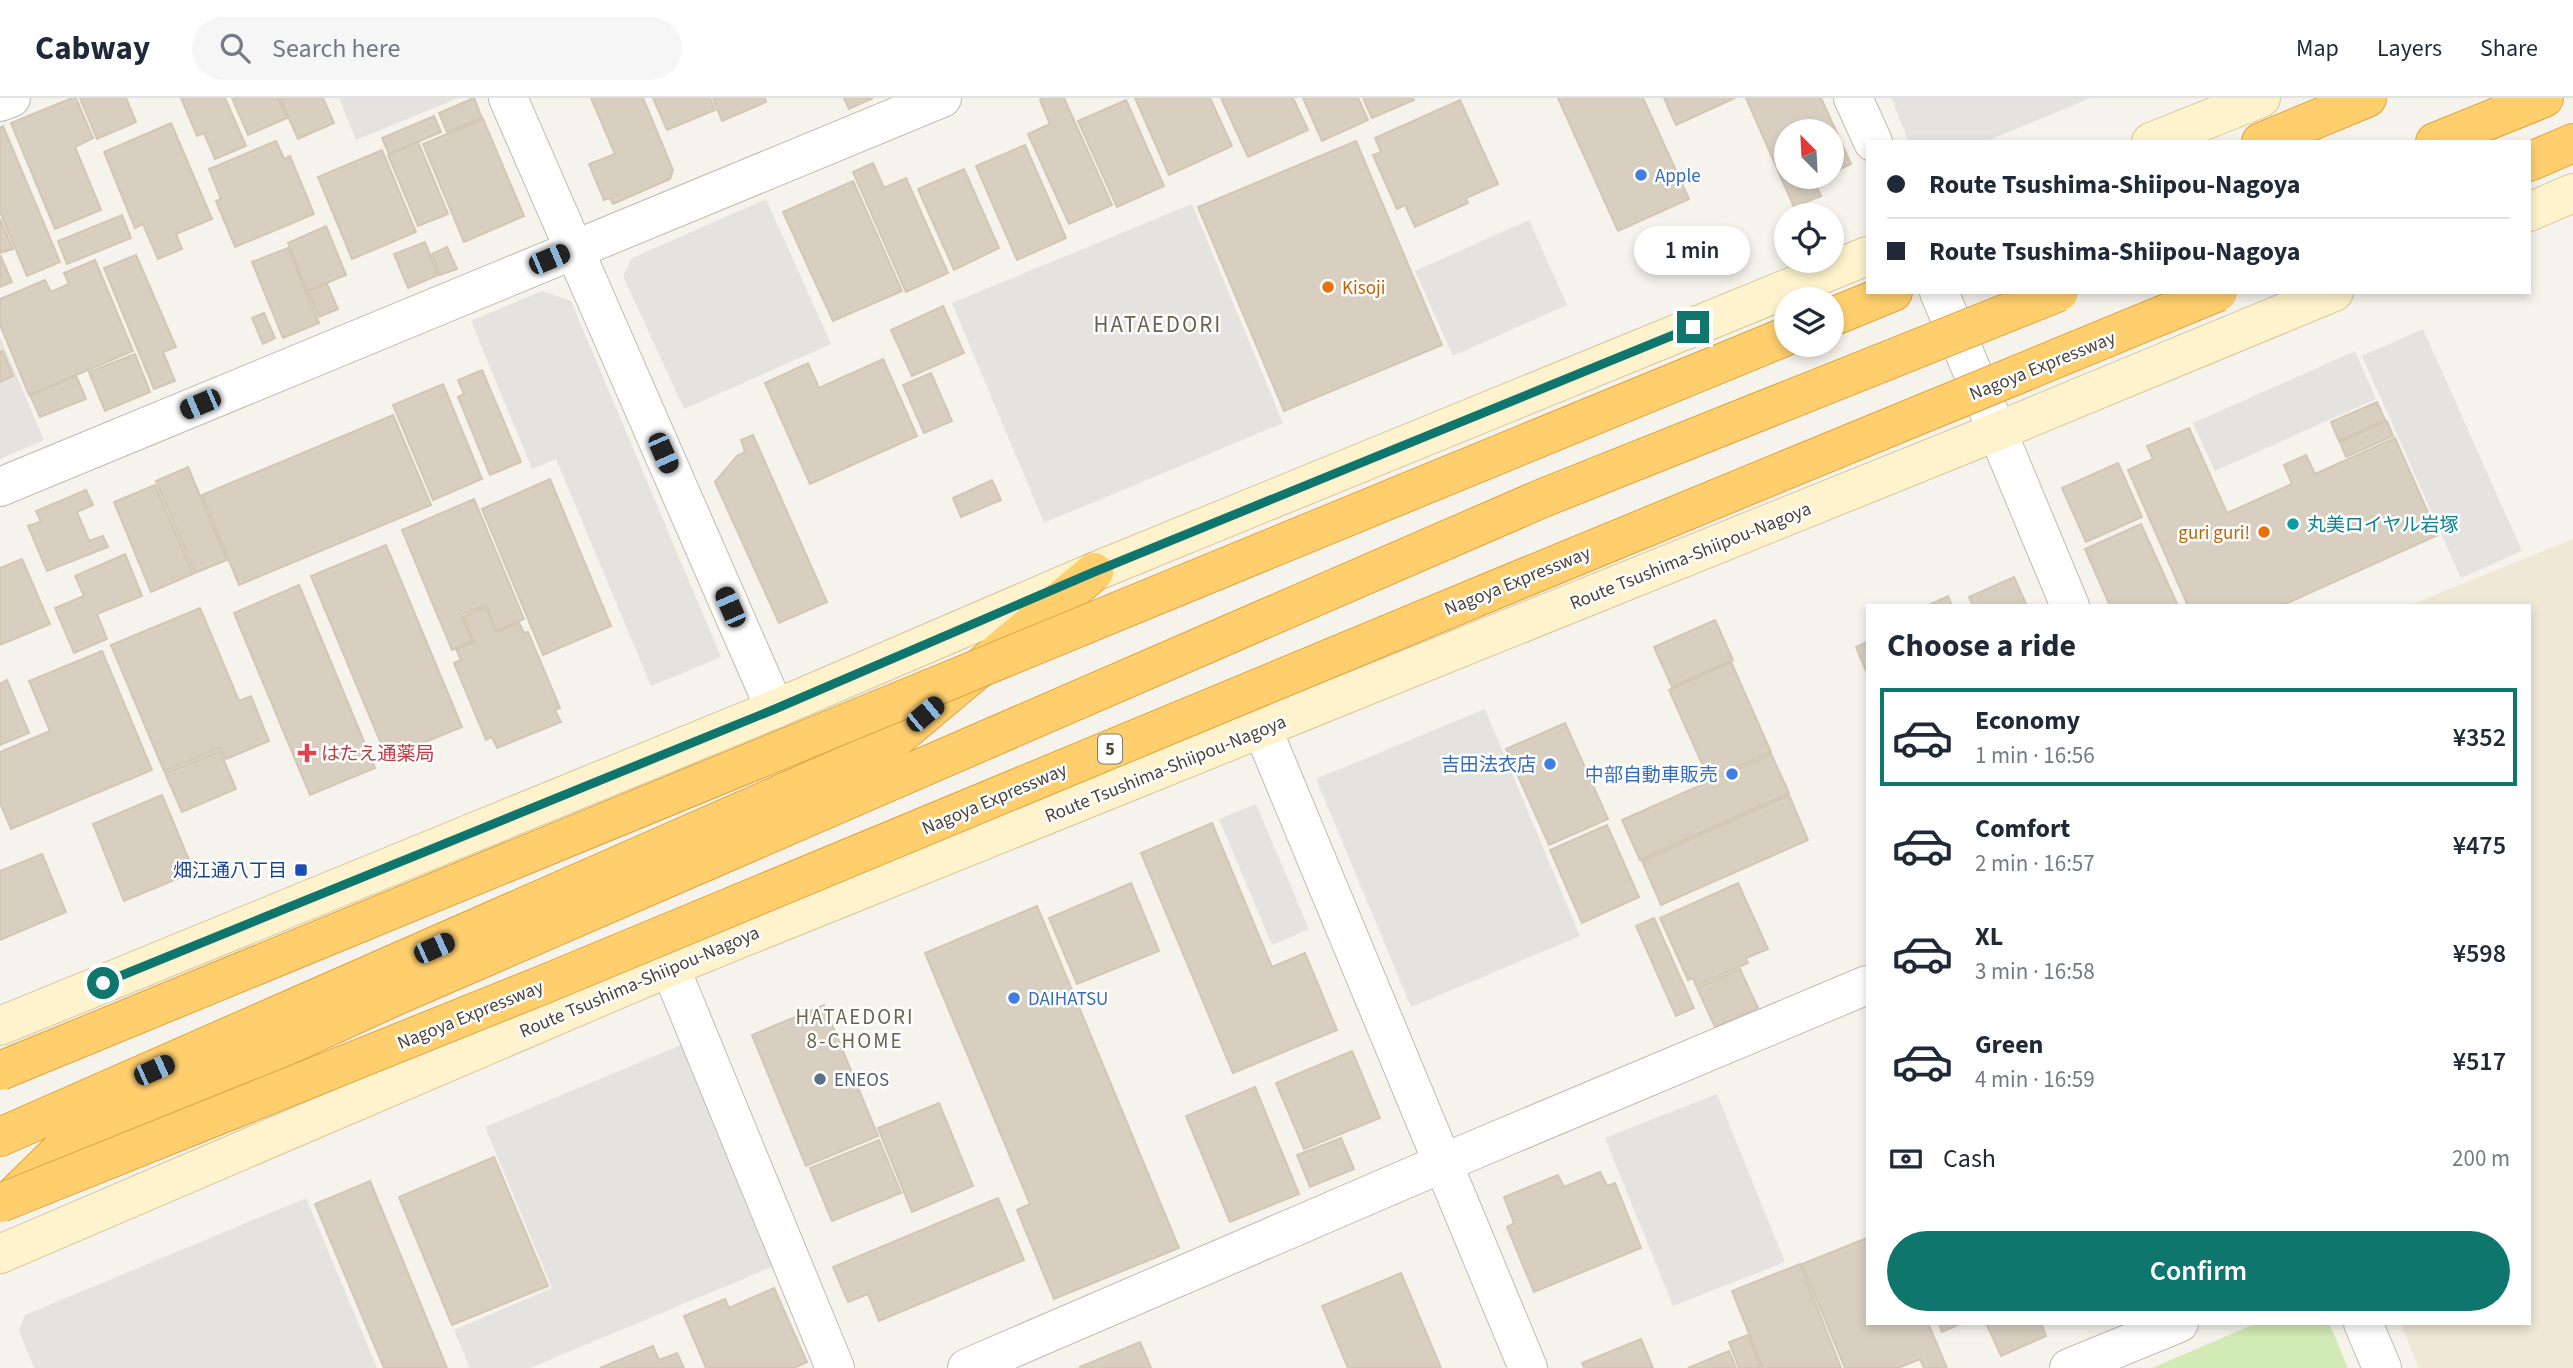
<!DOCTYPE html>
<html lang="en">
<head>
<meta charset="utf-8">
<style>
  body { margin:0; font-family:"Source Sans 3","Noto Sans JP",sans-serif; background:#f6f6f7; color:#1f2937; height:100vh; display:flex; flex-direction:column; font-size:26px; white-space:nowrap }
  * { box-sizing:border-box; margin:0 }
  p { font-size:23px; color:#747a83 }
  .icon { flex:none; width:38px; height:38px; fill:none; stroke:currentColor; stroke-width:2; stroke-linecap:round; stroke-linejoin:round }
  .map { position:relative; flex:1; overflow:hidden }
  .panel { position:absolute; left:1866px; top:506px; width:665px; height:721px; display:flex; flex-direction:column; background:#fff; border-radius:0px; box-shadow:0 4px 10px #0003 }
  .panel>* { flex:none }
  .guide { position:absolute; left:1866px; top:42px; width:665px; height:154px; border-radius:0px; box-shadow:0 4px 10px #0003; display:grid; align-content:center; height:154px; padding:0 21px; background:#fff }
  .needle { width:46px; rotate:336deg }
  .buttons { position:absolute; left:1774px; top:21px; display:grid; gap:14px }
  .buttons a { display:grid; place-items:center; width:70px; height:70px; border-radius:50%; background:#fff; box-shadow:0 4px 10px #0003; font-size:35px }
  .end { position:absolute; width:32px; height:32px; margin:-16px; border:9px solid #0f766e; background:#fff; box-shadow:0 0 0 4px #fff }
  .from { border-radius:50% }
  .bubble { position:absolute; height:49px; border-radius:24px; background:#fff; box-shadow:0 4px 10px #0003; font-size:23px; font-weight:600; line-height:49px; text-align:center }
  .car { position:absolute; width:21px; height:42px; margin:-21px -10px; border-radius:9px; box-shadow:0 0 5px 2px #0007; background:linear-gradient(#222 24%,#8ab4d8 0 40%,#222 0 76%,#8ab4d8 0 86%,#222 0) }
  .guide b { display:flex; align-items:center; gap:24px; height:66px; font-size:26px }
  .guide b+b { border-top:2px solid #e0e1e3 }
  .guide i { width:18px; height:18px; background:#1f2937 }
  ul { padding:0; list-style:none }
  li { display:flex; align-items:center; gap:21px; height:98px; margin:0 14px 10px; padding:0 7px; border:4px solid transparent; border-radius:0px }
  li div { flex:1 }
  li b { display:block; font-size:26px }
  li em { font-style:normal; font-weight:600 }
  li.on { border-color:#0f766e }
  li>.icon { width:63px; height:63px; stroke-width:1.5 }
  h2 { padding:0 21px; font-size:32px; line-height:84px }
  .pay { display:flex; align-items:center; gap:18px; height:77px; padding:0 21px; font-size:26px }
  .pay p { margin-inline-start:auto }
  .cta { display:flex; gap:14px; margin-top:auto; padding:14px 21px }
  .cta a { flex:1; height:80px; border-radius:42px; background:#0f766e; color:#fff; font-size:28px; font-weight:600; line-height:80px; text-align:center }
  header { display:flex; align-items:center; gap:42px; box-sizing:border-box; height:98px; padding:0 35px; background:#fff; border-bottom:2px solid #e0e1e3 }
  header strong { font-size:33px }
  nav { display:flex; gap:38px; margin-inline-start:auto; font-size:24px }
  .search { width:490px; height:63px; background:#f6f6f7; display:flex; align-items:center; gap:18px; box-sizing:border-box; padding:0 24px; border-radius:38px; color:#747a83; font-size:26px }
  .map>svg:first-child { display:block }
</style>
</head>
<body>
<header>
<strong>Cabway</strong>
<div class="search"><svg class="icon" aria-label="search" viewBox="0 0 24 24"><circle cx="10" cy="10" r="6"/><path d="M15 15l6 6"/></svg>Search here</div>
<nav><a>Map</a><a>Layers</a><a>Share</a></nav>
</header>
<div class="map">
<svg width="2573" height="1270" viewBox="0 0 2573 1270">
  <rect width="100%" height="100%" fill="#f6f3ec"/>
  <!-- industrial -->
  <path fill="#e6e2dd" d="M0 239 44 342 0 361Z"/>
  <!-- education -->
  <path fill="#efe8d6" d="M2573 441V1270H2419L2400 1225H2529V508L2410 507Z"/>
  <!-- green -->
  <path fill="#d2eab5" d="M2257 1225H2329L2348 1270H2152Z"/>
  <!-- parking -->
  <g fill="#e5e3e0">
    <path d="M339 0H458L356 42Z"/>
    <path d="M1891 0H2091L1984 44H1909Z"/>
    <path d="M766 101 831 246 684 311 623 178 632 160Z"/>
    <path d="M1192 106 1283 325 1044 425 952 205Z"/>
    <path d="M1529 122 1567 207 1453 258 1415 173Z"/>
    <path d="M542 193 571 203 721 559 651 588 556 361 532 371 471 223Z"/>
    <path d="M2423 231 2522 453 2461 480 2362 258Z"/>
    <path d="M2355 253 2376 301 2215 373 2193 325Z"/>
    <path d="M1485 611 1580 838 1411 909 1316 681Z"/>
    <path d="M1256 706 1309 831 1272 847 1219 721Z"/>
    <path d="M681 947 774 1168 530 1270H470L454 1232 552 1190 485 1029Z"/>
    <path d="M1717 996 1785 1164 1673 1208 1605 1040Z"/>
    <path d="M306 1100 377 1270H34L19 1233 25 1217Z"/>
  </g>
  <!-- building -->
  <g fill="#d8cfc1" stroke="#d3c7b4" stroke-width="2">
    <path d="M72 0H76L93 40 75 49 101 112 55 131 11 25Z"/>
    <path d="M80 0H126L136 24 97 41Z"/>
    <path d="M181 0H225L246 48 215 61 204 35 197 38Z"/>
    <path d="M232 0H278L287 20 248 37Z"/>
    <path d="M280 0H323L334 25 298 41Z"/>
    <path d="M474 0 482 20 447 34 439 15Z"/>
    <path d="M591 0H643L673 72 670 81 613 106 610 100 604 102 589 66 615 56Z"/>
    <path d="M653 0H710L715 12 667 32Z"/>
    <path d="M713 0H765L766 4 722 23Z"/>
    <path d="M844 0H873L849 11Z"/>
    <path d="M1043 0H1064L1112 107 1069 126 1028 36 1050 26 1040 2Z"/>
    <path d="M1135 0H1210L1232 48 1169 77Z"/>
    <path d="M1221 0H1293L1308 32 1248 59Z"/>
    <path d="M1303 0H1358L1368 22 1322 43Z"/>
    <path d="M1363 0H1413L1414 2 1372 20Z"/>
    <path d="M1558 0H1643L1689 101 1618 133Z"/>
    <path d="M1664 0H1735L1676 27Z"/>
    <path d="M1746 0H1821L1851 66 1832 75V33H1787V79H1823L1814 83 1821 98 1794 109Z"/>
    <path d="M1126 2 1164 88 1117 109 1078 23Z"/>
    <path d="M1460 2 1498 86 1466 100 1468 105 1415 129 1405 107 1397 111 1373 57 1381 54 1375 40Z"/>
    <path d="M434 18 441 34 389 56 382 40Z"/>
    <path d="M483 21 524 118 464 144 423 46Z"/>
    <path d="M171 25 212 121 176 136 182 151 158 161 143 126 135 130 104 54Z"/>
    <path d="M3 28 60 164 27 178 0 114V30Z"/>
    <path d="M276 43 284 61 290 58 314 116 235 149 216 103 221 101 209 71Z"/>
    <path d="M1356 43 1442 247 1284 313 1198 109Z"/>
    <path d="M418 44 448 116 418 128 388 57Z"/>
    <path d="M1025 47 1066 140 1017 162 976 68Z"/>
    <path d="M382 52 416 134 352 161 318 79Z"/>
    <path d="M873 65 884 90 906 80 948 175 906 194 853 74Z"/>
    <path d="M964 71 999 150 954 172 918 91Z"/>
    <path d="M853 83 902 193 833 223 783 114Z"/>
    <path d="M122 117 131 140 67 166 58 143Z"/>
    <path d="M0 121 13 151 0 155Z"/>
    <path d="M326 128 346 177 307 193 288 145Z"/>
    <path d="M425 144 438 177 408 190 394 156Z"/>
    <path d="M447 149 457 171 440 177 432 156Z"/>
    <path d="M288 150 319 225 283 240 252 164Z"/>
    <path d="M0 157 12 184 0 189Z"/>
    <path d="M136 157 176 249 163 254 175 283 154 291 104 170Z"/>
    <path d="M95 162 133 253 29 297 0 227V201L45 182 51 194 69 186 64 175Z"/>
    <path d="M327 186 338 211 319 219 308 193Z"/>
    <path d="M943 208 964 255 912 278 891 232Z"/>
    <path d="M264 215 275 240 263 246 252 220Z"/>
    <path d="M3 253 13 278 0 284V254Z"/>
    <path d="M135 256 150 294 105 313 89 274Z"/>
    <path d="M883 261 917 338 810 386 765 285 808 265 819 290Z"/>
    <path d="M482 272 521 364 490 377 458 299 464 296 458 282Z"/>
    <path d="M931 275 952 323 924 335 903 287Z"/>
    <path d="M76 278 86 301 40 319 30 297Z"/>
    <path d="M443 286 482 381 433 402 393 307Z"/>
    <path d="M2377 304 2385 322 2339 343 2331 324Z"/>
    <path d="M393 317 431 407 239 487 202 397Z"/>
    <path d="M2387 323 2393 338 2346 359 2340 344Z"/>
    <path d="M2189 330 2227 415 2292 386 2284 367 2306 357 2315 376 2395 340 2438 437 2281 508H2188L2128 372 2153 361 2147 348Z"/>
    <path d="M753 337 827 504 779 525 715 384 737 358 745 354 741 342Z"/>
    <path d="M2118 365 2142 419 2086 444 2062 390Z"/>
    <path d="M188 369 227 462 195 475 156 383Z"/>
    <path d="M550 381 611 528 543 557 482 411Z"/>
    <path d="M992 382 1001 402 961 419 953 400Z"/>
    <path d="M155 387 193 476 151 494 114 404Z"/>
    <path d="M86 392 93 407 77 414 89 443 103 438 108 449 47 473 28 428 41 424 36 413Z"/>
    <path d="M474 401 524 521 496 533 486 507 461 517 472 543 452 552 402 432Z"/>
    <path d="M2141 426 2178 508H2110L2085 451Z"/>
    <path d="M386 447 462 629 387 660 311 478Z"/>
    <path d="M125 456 142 498 97 516 107 541 74 555 55 510 84 498 75 478Z"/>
    <path d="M22 461 50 526 0 547V470Z"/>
    <path d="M2014 479 2027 508H1973L1969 499Z"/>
    <path d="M299 487 375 670 310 697 234 515Z"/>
    <path d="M1948 498 1952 508H1927Z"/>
    <path d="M486 509 496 534 519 525 524 535 528 534 560 610 555 612 561 624 497 650 492 639 486 642 454 565 461 562 456 551 474 544 463 519Z"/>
    <path d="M200 510 239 603 251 598 269 643 226 661 221 650 164 673 111 547Z"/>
    <path d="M1715 522 1733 562 1672 589 1654 549Z"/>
    <path d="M1867 544V575L1856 549Z"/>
    <path d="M102 553 152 672 11 731 0 705V654L50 633 29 583Z"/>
    <path d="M1731 564 1771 654 1709 681 1669 592Z"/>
    <path d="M7 582 29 635 0 647V586Z"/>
    <path d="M1565 625 1608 721 1549 747 1506 651Z"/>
    <path d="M220 653 236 691 182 714 165 675Z"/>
    <path d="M1771 656 1789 695 1640 762 1622 722Z"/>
    <path d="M162 697 194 774 124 803 93 726Z"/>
    <path d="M1789 697 1808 742 1661 807 1642 763Z"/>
    <path d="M1212 725 1272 869 1305 855 1337 932 1233 975 1141 755Z"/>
    <path d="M1607 727 1639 799 1582 825 1550 752Z"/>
    <path d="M42 756 66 814 0 842V773Z"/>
    <path d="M1131 785 1159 853 1077 886 1049 820Z"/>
    <path d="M1738 785 1768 851 1746 860 1748 865 1696 888 1693 880 1688 882 1660 820Z"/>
    <path d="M1037 808 1179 1150 1054 1201 1017 1112 1030 1106 925 855Z"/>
    <path d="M1654 820 1694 910 1676 918 1636 828Z"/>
    <path d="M1740 871 1758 910 1715 929 1697 890Z"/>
    <path d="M824 907 878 1038 806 1068 752 937Z"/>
    <path d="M1352 953 1380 1020 1304 1051 1276 985Z"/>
    <path d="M1255 989 1299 1096 1230 1124 1186 1018Z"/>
    <path d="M939 1005 973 1088 912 1114 878 1030Z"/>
    <path d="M1341 1040 1354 1071 1310 1089 1297 1057Z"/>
    <path d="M879 1042 901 1095 832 1123 810 1070Z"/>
    <path d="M494 1059 548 1188 452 1227 399 1099Z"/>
    <path d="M1600 1074 1607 1088 1615 1085 1641 1150 1534 1194 1507 1129 1514 1125 1504 1099 1558 1077 1564 1089Z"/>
    <path d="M370 1083 447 1270H384L315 1106Z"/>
    <path d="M998 1100 1024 1162 879 1223 868 1196 848 1204 833 1169Z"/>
    <path d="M1867 1140V1225H1928L1947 1270H1924L1920 1261 1898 1270H1845L1802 1166Z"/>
    <path d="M1800 1166 1841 1270H1763L1732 1193Z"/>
    <path d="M1401 1175 1441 1270H1348L1322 1208Z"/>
    <path d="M774 1190 807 1264 794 1270H706L684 1218 725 1201 729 1210Z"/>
    <path d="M1939 1225H1962L1942 1234Z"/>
    <path d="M1986 1225H2041L2046 1238 2001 1258Z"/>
    <path d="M1748 1237 1761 1270H1739L1729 1244Z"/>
    <path d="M1641 1241 1653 1270H1584L1582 1265Z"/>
    <path d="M1140 1244 1151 1270H1080V1269Z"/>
    <path d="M653 1248 659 1262 677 1255 684 1270H600Z"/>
    <path d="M1729 1253 1736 1270H1688Z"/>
  </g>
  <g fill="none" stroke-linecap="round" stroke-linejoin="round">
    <!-- minor casing -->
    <g stroke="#c2bbae" stroke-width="40">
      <g id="minor">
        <path d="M508 0 775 611"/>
        <path d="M1853 0 1873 44"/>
        <path d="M0 4 11 0"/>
        <path d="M1939 194 2070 508"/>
        <path d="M0 389 942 0"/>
        <path d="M1262 630 1528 1270"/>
        <path d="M670 869 835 1270"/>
        <path d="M2363 1225 2382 1270"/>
        <path d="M967 1270 1443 1065 1867 887"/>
        <path d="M2069 1270 2179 1225"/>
      </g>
    </g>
    <!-- secondary casing -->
    <g stroke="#d6c79b" stroke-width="40">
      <g id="secondary">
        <path d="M2151 44 2261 0"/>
        <path d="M2529 114 2573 95"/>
        <path d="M0 928 775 611 1094 474 1867 158"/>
        <path d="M0 1156 670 869 1998 333 2334 194"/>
      </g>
    </g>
    <!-- motorway casing -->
    <g stroke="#e0a43c" stroke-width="40">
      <g id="motorway">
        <path d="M2261 44 2367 0"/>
        <path d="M2435 44 2544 0"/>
        <path d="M2529 64 2573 45"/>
        <path d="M1832 219 1893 194"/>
        <path d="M0 1039 883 651 1094 474"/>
        <path d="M12 1100 63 1050 398 897 1543 400"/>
      </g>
    </g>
    <!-- minor -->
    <use href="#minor" stroke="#fff" stroke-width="38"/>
    <!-- secondary -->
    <use href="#secondary" stroke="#fff3cd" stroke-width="38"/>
    <!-- motorway -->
    <use href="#motorway" stroke="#ffcf6e" stroke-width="38"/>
    <!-- motorway-bridge casing -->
    <g stroke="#e0a43c" stroke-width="40" stroke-linecap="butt">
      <g id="motorway-bridge">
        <path d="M1543 400 2059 194"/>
        <path d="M0 973 1787 238"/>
        <path d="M0 1105 545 886 1492 493 2218 194"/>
      </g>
    </g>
    <!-- motorway-bridge -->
    <use href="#motorway-bridge" stroke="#ffcf6e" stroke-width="38"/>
  </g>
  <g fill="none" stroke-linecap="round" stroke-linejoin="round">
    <!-- route -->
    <path stroke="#0f766e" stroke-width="9" d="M103 885 775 611 1094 474 1693 229"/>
  </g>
  <!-- markers -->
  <g fill="#3f7fe0" stroke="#fff" stroke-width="2.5">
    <circle cx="1641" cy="77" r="7"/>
    <circle cx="1550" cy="666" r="7"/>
    <circle cx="1732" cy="676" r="7"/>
    <circle cx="1014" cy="900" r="7"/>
  </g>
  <g fill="#e8710a" stroke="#fff" stroke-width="2.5">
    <circle cx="1328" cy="189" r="7"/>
    <circle cx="2264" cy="434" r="7"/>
  </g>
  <circle fill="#0f9aa8" stroke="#fff" stroke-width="2.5" cx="2293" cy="426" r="7"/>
  <path fill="#e0444e" stroke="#fff" stroke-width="2.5" d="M303.5 644.5h7v7h7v7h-7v7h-7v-7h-7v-7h7z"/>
  <rect fill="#1a4fb4" stroke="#fff" stroke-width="2.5" x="294" y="765" width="14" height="14" rx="3.5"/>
  <circle fill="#5c6f8a" stroke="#fff" stroke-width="2.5" cx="820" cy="981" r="7"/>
  <g text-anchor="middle" stroke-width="5" stroke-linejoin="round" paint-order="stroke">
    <!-- shield labels -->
    <rect fill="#fff" stroke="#817c74" stroke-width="2" x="1098" y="636.5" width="24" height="29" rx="5"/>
    <g font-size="18" font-weight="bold" fill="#4b4439">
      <text x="1110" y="657">5</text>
    </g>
    <!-- shop labels -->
    <g font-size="19" fill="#366cbe" stroke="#fff" text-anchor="start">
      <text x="1655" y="84">Apple</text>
      <text x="1536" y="673" text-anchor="end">吉田法衣店</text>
      <text x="1718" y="683" text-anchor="end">中部自動車販売</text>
      <text x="1028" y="907">DAIHATSU</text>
    </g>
    <!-- food labels -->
    <g font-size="19" fill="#c56008" stroke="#fff" text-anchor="start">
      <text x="1342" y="196">Kisoji</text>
      <text x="2250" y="441" text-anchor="end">guri guri!</text>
    </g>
    <!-- street labels -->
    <g font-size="19" fill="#4b4439" stroke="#fff">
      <text transform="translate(2042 267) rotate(-22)" y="7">Nagoya Expressway</text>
      <text transform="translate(1690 457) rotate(-22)" y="7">Route Tsushima-Shiipou-Nagoya</text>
      <text transform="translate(1517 482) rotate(-22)" y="7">Nagoya Expressway</text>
      <text transform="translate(1165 670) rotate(-22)" y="7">Route Tsushima-Shiipou-Nagoya</text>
      <text transform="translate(994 700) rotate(-23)" y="7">Nagoya Expressway</text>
      <text transform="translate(639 883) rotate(-23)" y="7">Route Tsushima-Shiipou-Nagoya</text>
      <text transform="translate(470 916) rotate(-22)" y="7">Nagoya Expressway</text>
    </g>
    <!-- culture labels -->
    <g font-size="19" fill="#0d838f" stroke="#fff" text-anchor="start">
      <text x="2307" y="433">丸美ロイヤル岩塚</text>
    </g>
    <!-- health labels -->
    <g font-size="19" fill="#be3a42" stroke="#fff" text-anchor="start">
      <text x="321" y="662">はたえ通薬局</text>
    </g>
    <!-- transit labels -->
    <g font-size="19" fill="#164399" stroke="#fff" text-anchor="end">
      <text x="287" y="779">畑江通八丁目</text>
    </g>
    <!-- service labels -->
    <g font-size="19" fill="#4e5e75" stroke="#fff" text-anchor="start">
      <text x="834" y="988">ENEOS</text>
    </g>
    <!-- neighbourhood labels -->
    <g font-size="21" letter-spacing="2" fill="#6e6250" stroke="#fff">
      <text x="855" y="926">HATAEDORI<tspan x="855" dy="24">8-CHOME</tspan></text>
    </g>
    <!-- quarter labels -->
    <g font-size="23" letter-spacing="2" fill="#6e6250" stroke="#fff">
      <text x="1158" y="234">HATAEDORI</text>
    </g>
  </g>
</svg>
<div class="buttons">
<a><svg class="needle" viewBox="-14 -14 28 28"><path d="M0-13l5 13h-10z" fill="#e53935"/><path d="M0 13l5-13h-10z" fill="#747a83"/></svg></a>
<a><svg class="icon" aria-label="locate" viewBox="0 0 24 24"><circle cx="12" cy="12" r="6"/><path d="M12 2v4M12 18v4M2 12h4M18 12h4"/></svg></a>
<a><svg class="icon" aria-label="layers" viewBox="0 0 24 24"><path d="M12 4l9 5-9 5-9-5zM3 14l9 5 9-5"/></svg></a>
</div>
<i class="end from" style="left:103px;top:885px"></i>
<i class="end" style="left:1693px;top:229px"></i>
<div class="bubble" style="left:1634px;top:128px;width:116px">1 min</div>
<i class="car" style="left:549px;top:161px;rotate:67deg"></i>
<i class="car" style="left:200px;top:306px;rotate:247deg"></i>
<i class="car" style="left:663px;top:355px;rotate:156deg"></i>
<i class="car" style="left:730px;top:509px;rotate:336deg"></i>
<i class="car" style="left:925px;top:616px;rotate:50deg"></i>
<i class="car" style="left:434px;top:850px;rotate:66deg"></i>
<i class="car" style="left:154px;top:972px;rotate:66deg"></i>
<div class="guide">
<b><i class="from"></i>Route Tsushima-Shiipou-Nagoya</b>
<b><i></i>Route Tsushima-Shiipou-Nagoya</b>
</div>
<section class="panel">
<h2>Choose a ride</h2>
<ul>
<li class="on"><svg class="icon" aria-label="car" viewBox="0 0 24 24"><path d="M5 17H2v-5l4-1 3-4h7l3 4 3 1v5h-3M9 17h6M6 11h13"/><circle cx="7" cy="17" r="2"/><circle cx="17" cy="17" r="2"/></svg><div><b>Economy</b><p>1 min · 16:56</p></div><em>¥352</em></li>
<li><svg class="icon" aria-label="car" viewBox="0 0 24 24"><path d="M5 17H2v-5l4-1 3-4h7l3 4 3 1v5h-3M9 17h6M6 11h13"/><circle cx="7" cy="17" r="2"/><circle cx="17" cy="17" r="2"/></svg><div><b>Comfort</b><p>2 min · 16:57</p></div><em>¥475</em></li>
<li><svg class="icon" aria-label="car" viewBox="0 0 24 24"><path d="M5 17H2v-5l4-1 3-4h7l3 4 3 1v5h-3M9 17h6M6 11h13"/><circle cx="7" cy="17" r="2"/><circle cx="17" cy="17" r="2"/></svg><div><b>XL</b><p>3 min · 16:58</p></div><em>¥598</em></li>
<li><svg class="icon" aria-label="car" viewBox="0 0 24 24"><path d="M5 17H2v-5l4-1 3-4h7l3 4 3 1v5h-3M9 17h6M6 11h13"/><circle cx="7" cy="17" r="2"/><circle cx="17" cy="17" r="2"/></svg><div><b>Green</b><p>4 min · 16:59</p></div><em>¥517</em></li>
</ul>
<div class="pay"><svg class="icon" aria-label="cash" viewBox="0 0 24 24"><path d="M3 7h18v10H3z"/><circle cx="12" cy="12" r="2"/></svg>Cash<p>200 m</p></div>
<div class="cta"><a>Confirm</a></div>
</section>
</div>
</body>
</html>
